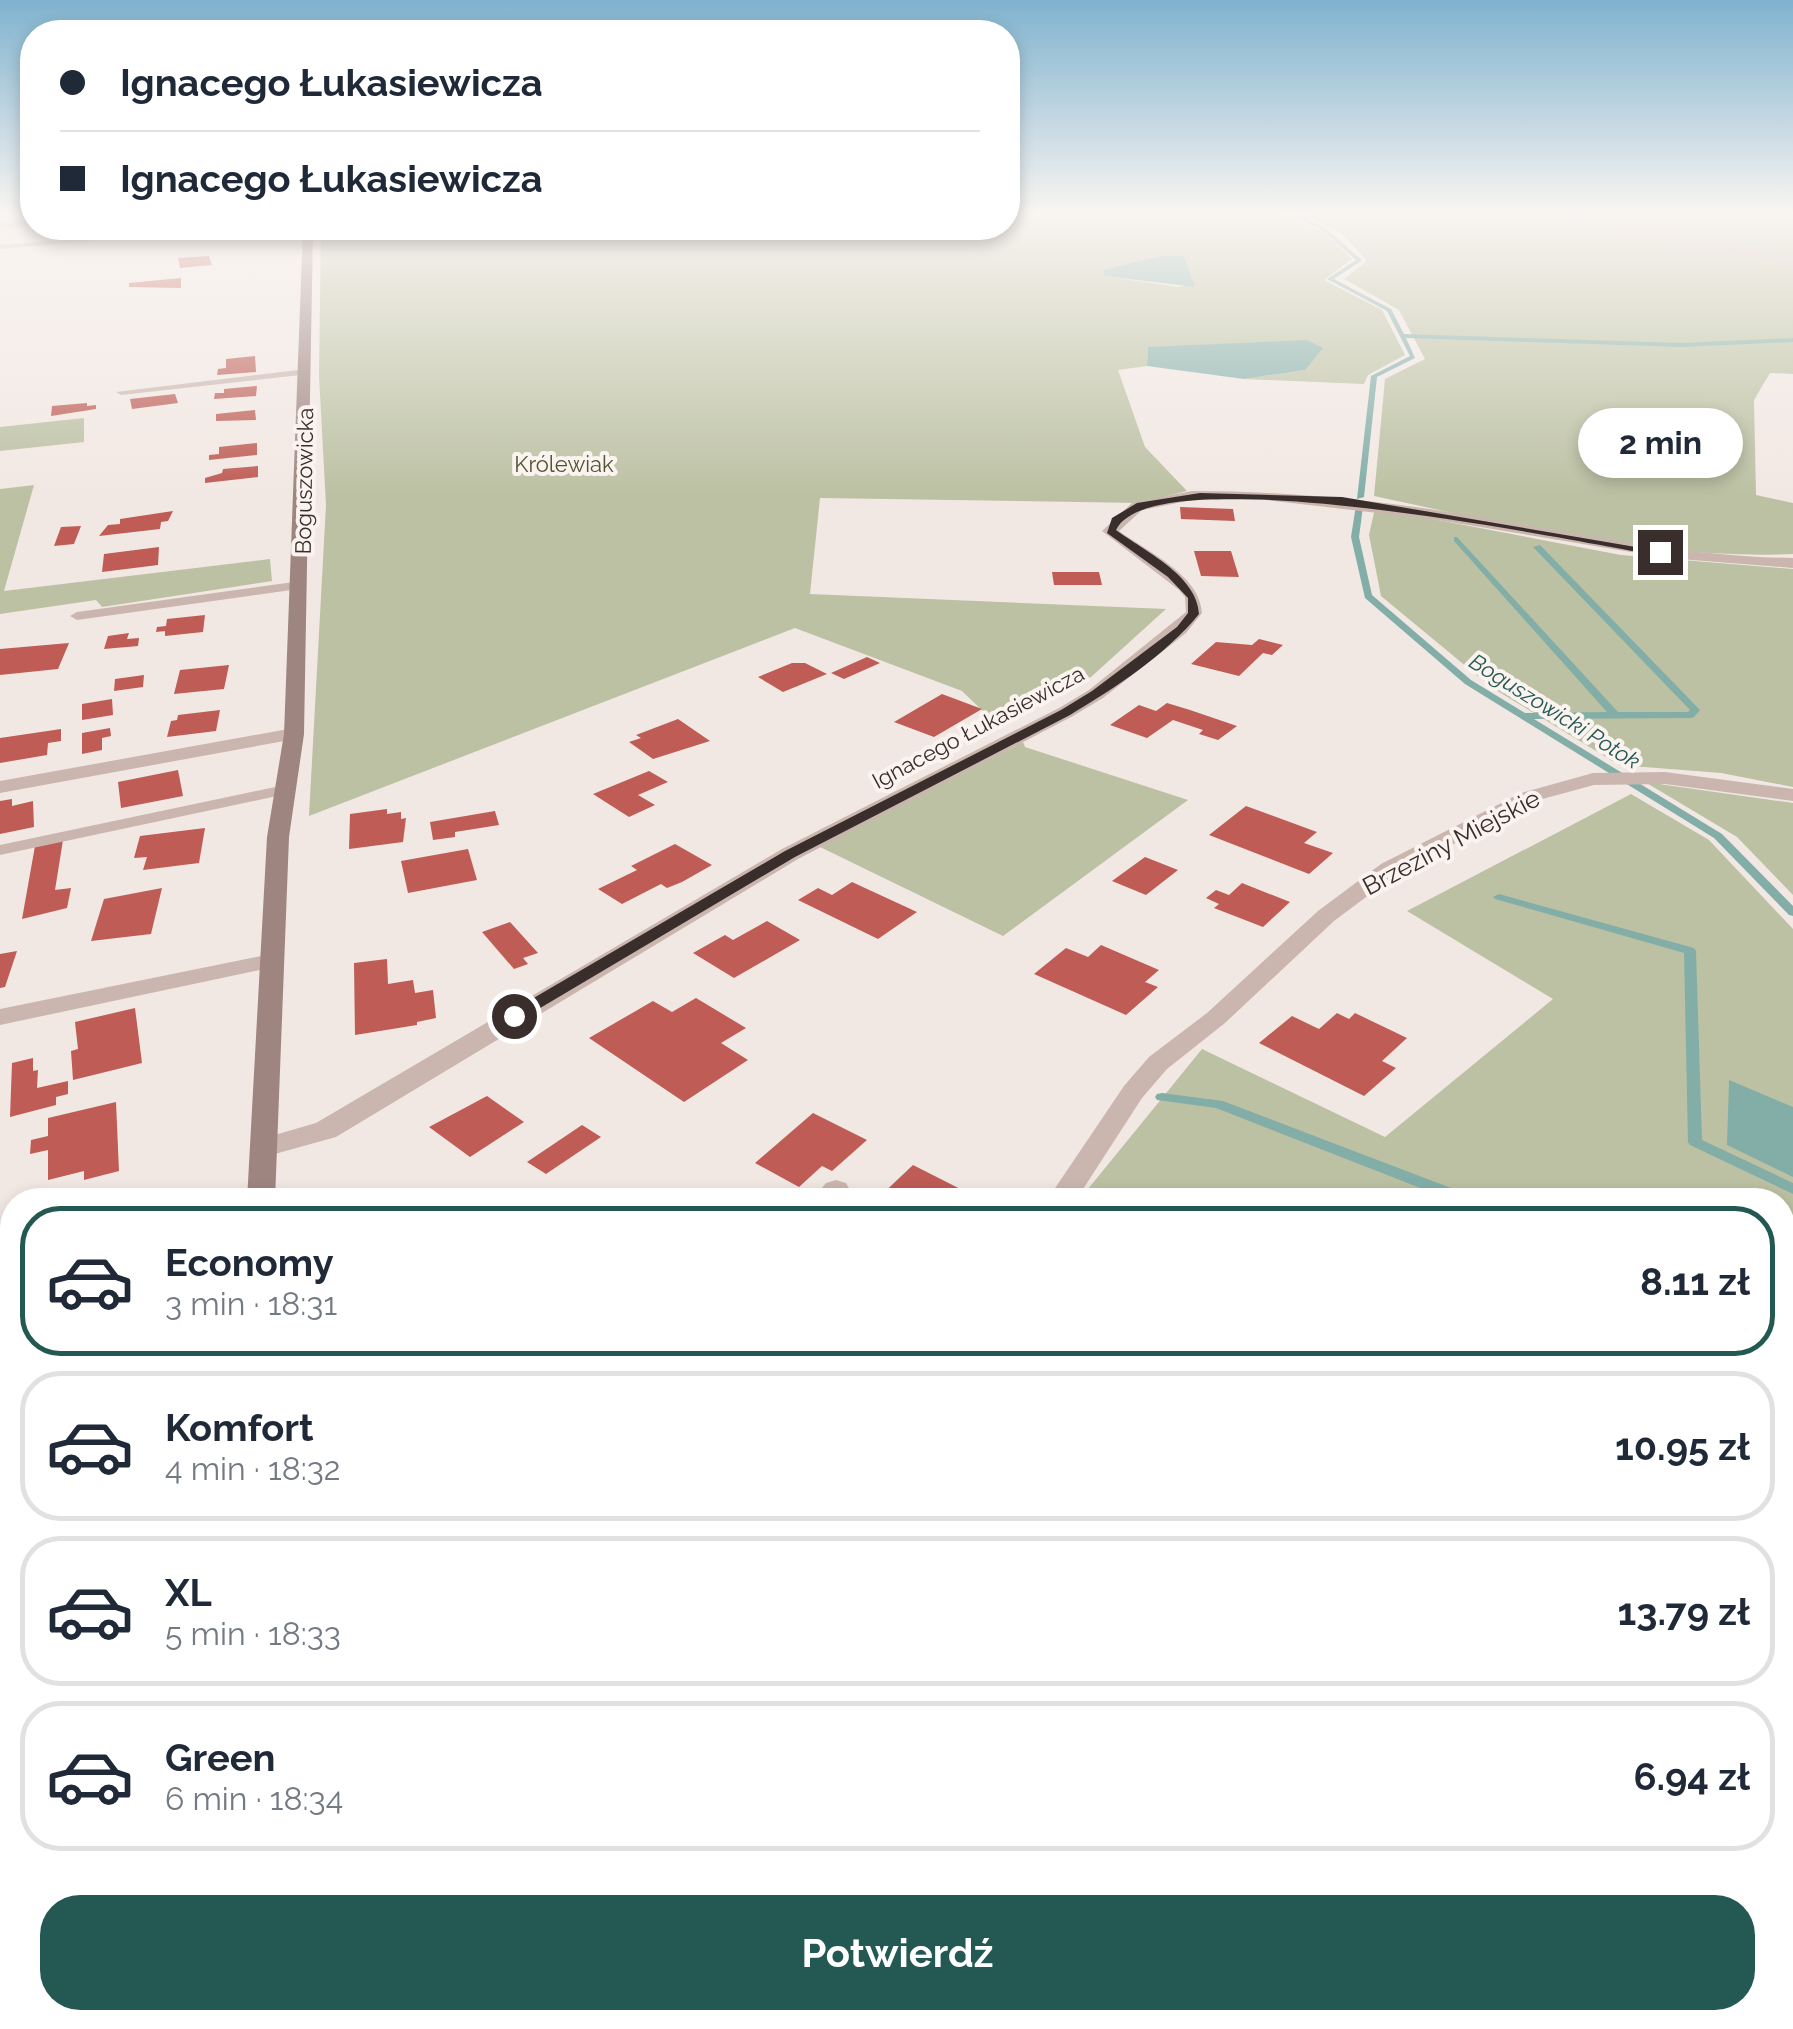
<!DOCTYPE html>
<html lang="pl">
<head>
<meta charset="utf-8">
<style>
  body { margin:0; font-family:Raleway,sans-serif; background:#f2f2f3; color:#1f2937; height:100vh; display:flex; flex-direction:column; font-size:38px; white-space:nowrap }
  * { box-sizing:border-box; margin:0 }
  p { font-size:32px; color:#747a83 }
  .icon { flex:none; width:55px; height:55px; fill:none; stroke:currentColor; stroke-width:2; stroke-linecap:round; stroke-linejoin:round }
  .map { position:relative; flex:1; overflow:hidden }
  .panel { position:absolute; left:0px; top:1188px; width:1795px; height:842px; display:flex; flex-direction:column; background:#fff; border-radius:40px 40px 0 0; box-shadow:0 5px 15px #0003 }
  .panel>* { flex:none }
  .guide { position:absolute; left:20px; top:20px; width:1000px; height:220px; border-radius:40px; box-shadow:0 5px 15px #0003; display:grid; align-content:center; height:220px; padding:0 40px; background:#fff }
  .end { position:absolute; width:45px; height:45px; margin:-22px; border:12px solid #3a2e2c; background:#fff; box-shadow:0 0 0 5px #fff }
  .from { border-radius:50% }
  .bubble { position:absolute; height:70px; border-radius:35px; background:#fff; box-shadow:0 5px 15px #0003; font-size:32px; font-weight:700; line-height:70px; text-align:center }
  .guide b { display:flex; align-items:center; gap:35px; height:95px; font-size:38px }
  .guide b+b { border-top:2px solid #e0e1e3 }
  .guide i { width:25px; height:25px; background:#1f2937 }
  ul { padding:18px 0 0; list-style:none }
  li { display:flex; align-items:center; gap:30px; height:150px; margin:0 20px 15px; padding:0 20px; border:5px solid #e0e1e3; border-radius:40px }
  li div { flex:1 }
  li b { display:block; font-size:38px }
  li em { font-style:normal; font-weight:700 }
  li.on { border-color:#245953 }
  li>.icon { width:90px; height:90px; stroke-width:1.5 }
  .button { display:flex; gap:20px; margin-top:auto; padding:20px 40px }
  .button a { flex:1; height:115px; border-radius:40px; background:#245953; color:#fff; font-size:40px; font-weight:700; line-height:115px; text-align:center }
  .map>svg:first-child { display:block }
</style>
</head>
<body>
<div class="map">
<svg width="1793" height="2029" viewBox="0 0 1793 2029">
  <rect width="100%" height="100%" fill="#f2e8e3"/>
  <!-- green -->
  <g fill="#bcc1a3" fill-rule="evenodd">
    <path d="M1008 211H1272L1322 231 1352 259 1324 280 1382 310 1405 355 1368 375 1364 384 1244 379 1305 370 1148 347 1147 366 1118 370 1145 447 1187 491 1140 503 820 498 810 594 1166 609 1091 677 989 717 962 691 795 628 309 816 326 505 319 376 321 228H1008ZM1161 256H1184L1191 282 1179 287 1104 276 1103 270Z"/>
    <path d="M1297 211H1793V374L1770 373 1754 400 1756 495 1793 503V554C1653 560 1511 525 1374 496L1385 379 1425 359 1399 310 1344 279 1367 261 1342 234Z"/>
    <path d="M84 418V442L0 451V427Z"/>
    <path d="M34 485 4 591 270 559 272 581 102 607 96 600 0 614V489Z"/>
    <path d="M1375 508 1621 555 1793 569V787L1721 773 1619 765 1491 687 1381 596 1369 535Z"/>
    <path d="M1023 742 1025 747 1188 800 1003 936 818 846Z"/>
    <path d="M1645 782 1793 803V895L1737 837Z"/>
    <path d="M1631 794 1709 840 1793 929V2029H1404L1407 2018H1782V1200H1079L1202 1049 1385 1137 1553 999 1407 911Z"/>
  </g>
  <!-- water -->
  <g fill="#83aea8">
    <path d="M1161 256H1184L1195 287 1104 276 1103 270Z"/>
    <path d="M1307 340 1323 348 1305 370 1244 379 1147 366 1148 347Z"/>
    <path d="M1729 1080 1793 1107V1177L1727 1145Z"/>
  </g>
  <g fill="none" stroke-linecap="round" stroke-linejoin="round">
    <!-- stream -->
    <g fill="#83aea8" fill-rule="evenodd">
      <path d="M1285 211H1290L1324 227 1361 259V261L1334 279 1391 309 1404 334 1681 343 1793 338V342L1681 347 1406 338 1415 358 1377 377 1364 497 1357 499 1371 376 1410 356 1387 311 1327 279 1356 260 1320 229Z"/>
      <path d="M1356 505 1363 507 1359 537 1372 595 1471 680 1525 713 1607 712 1454 541V537H1457L1618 712H1688L1690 710 1533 547 1540 545 1700 710 1694 717 1691 718 1534 719 1722 834 1793 906V916L1789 915 1714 838 1465 684 1365 598 1351 537Z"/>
      <path d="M1499 894 1694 948 1696 951 1702 1140 1793 1183V1194L1690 1145 1688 1142 1684 953 1495 899 1493 897Z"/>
      <path d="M1162 1093 1223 1101 1464 1193 1465 1200H1451L1216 1108 1157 1100 1155 1097 1157 1094Z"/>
      <path d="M1782 1515 1793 1521V1538L1782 1533Z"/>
    </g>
  </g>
  <!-- building -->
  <g fill="#be5c55">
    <path d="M209 256 212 265 180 268 178 258Z"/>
    <path d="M181 278V288L129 287V283Z"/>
    <path d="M255 356 256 372 217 375 218 369 226 368V359Z"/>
    <path d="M257 386 256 396 214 399 215 393H224V389Z"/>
    <path d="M175 394 178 403 132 409 130 399Z"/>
    <path d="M87 403V406L96 405V409L51 416 52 406Z"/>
    <path d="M255 410 256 420 216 421V414Z"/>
    <path d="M257 443V455L209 460V455L219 454V447Z"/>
    <path d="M258 466V477L205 483V478L222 473 223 469Z"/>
    <path d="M1180 507 1233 509 1235 521 1181 519Z"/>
    <path d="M173 511 168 521 161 522 160 529 99 536 108 525 120 524V519Z"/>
    <path d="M81 526 74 544 54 546 61 527Z"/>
    <path d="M159 547 158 565 102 572 104 554Z"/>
    <path d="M1194 551H1231L1239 577 1201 576Z"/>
    <path d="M1052 572H1099L1102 585H1054Z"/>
    <path d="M205 615 203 632 165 636V631L156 632 157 627 166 626 167 619Z"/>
    <path d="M129 633 127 639 139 638 138 646 104 649 108 636Z"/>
    <path d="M1259 639 1283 645 1272 655 1263 653 1239 676 1191 664 1216 642 1252 645Z"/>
    <path d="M69 643 58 669 0 675V649Z"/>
    <path d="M867 657 880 663 844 679 831 673Z"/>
    <path d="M792 663H805L827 674 783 692 758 677Z"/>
    <path d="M229 665 224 689 174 694 180 670Z"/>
    <path d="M144 675 143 687 114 691 115 679Z"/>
    <path d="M942 694 982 709 934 737 894 722Z"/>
    <path d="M112 699 113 715 82 720V704Z"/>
    <path d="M1167 703 1190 710 1237 726 1218 740 1199 734 1203 730 1173 720 1147 738 1110 725 1139 705 1156 711Z"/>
    <path d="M220 710 216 731 167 737 171 721 177 720 178 715Z"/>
    <path d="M678 719 710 741 653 759 629 742 641 738 636 735Z"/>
    <path d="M110 728 111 736 102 738V750L82 754V733Z"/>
    <path d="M61 729V741L48 743 47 755 0 763V738Z"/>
    <path d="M178 770 183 796 121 808 118 782Z"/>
    <path d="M649 771 668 782 638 795 655 805 629 817 593 794Z"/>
    <path d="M12 799V806L33 801 34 827 0 834V801Z"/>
    <path d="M1246 806 1317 832 1304 843 1333 853 1309 874 1209 835Z"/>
    <path d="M387 809V814L401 812V819L406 818 403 842 349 849 350 814Z"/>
    <path d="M495 811 499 825 455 832V837L433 840 430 822Z"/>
    <path d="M205 828 199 863 143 870 147 857 134 858 140 836Z"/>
    <path d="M63 840 55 890 71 888 67 908 22 919 35 846Z"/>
    <path d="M675 844 712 865 682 882 667 888 661 884 622 904 598 889 637 870 631 866Z"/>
    <path d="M468 849 477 880 408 893 401 861Z"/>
    <path d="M1145 857 1178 870 1146 895 1112 881Z"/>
    <path d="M852 882 917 912 878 939 798 900 818 888 832 895Z"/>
    <path d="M1242 883 1290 902 1263 927 1214 908 1219 904 1206 898 1216 890 1229 895Z"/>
    <path d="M162 888 151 934 91 941 104 899Z"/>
    <path d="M767 921 800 940 734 978 693 953 725 935 733 940Z"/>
    <path d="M510 922 538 953 523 958 528 964 514 969 482 932Z"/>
    <path d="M1101 945 1159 970 1145 982 1158 987 1126 1015 1034 974 1066 948 1088 957Z"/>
    <path d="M17 951 5 987 0 988V954Z"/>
    <path d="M387 959 388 984 413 980 415 993 433 990 436 1018 417 1022V1025L355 1035 354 963Z"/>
    <path d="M696 998 746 1028 721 1043 748 1060 684 1102 589 1038 653 1001 672 1012Z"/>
    <path d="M135 1008 142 1063 73 1080 71 1051 78 1049 75 1022Z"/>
    <path d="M1337 1013 1349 1019 1355 1013 1407 1038 1382 1061 1396 1068 1364 1096 1259 1043 1292 1016 1319 1029Z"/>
    <path d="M33 1058V1071L38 1070 37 1088 68 1081V1094L56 1097V1105L10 1117 12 1063Z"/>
    <path d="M487 1096 524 1122 470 1157 429 1127Z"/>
    <path d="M116 1102 119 1171 84 1180V1171L48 1180V1150L30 1154 31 1140 48 1136V1118Z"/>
    <path d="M813 1113 867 1140 832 1171 822 1166 799 1187 755 1163Z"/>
    <path d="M582 1125 601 1137 546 1174 527 1162Z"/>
    <path d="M913 1165 982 1200H876Z"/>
    <path d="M12 1289V1320L0 1323V1292Z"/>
    <path d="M12 1465V1546L0 1549V1468Z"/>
    <path d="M9 1583 2 1636H0V1585Z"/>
    <path d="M12 1757V1788L0 1792V1762Z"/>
  </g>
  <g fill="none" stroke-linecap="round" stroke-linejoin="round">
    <!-- lane -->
    <g fill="#cab6af" fill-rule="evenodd">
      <path d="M216 228H241L0 249V245Z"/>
      <path d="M306 369 309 374 121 395 116 392Z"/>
      <path d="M301 581 306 582V588L77 620 70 616 77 612Z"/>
      <path d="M285 785 293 790 291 793 0 855V845Z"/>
    </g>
    <!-- street -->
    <g fill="#cab6af" fill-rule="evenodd">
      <path d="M1523 211H1541L1793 259V265Z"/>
      <path d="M32 220V226L0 229V223Z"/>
      <path d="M1192 491C1274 491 1355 498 1436 510 1555 528 1672 556 1793 558V568L1667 558 1438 520 1266 500H1192L1142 510 1119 531C1148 552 1200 575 1202 613L1186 633 1103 698 1073 716 798 859 336 1137 264 1157 254 1155 250 1148 254 1141 316 1123 782 849 1059 708 1089 690 1186 612 1185 597 1179 590 1102 531 1132 503Z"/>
      <path d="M294 728 304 734 301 738 0 793V781Z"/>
      <path d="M1665 772 1793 789V801L1665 784 1594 785 1535 801 1397 874 1334 921 1225 1023 1167 1069 1142 1098 1076 1200H1047L1124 1086 1149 1057 1207 1013 1318 911 1381 864 1521 793 1593 773Z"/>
      <path d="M271 954 279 956 283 961 279 966 0 1025V1009Z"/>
      <path d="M836 1180 846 1183 850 1190 843 1200H812L826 1183Z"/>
      <path d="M12 1987V2018H32L24 2029H0V1992Z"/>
      <path d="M753 2018H798L802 2029H756Z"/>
    </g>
    <!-- secondary -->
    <g fill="#9e8580" fill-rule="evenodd">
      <path d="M303 228H313L304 734 289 837 275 1200H247L267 837 284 734Z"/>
      <path d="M12 1895V1952L0 1957V1900Z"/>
    </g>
  </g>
  <!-- sky -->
  <linearGradient id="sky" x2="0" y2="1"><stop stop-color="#7fb2ce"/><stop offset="0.43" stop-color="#f9f5f2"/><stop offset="1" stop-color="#f9f5f2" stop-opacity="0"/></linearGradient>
  <rect width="1793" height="495" fill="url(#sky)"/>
  <!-- route -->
  <path fill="#3a2e2c" d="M1200 493 1342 497 1665 552 1660 556C1579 542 1153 453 1116 530 1144 551 1197 575 1199 614 1167 654 1115 688 1070 715L795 857 520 1020H508V1013L785 851 1061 710 1092 691 1177 627 1188 613V598L1168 577 1107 533 1112 518 1137 503Z"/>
  <g text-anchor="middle" stroke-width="8" stroke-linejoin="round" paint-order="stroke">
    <!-- far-park labels -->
    <g font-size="22" fill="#505632" stroke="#faf3ef">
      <text x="564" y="472">Królewiak</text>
    </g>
    <!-- far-street labels -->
    <g font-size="22" fill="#3a2e2c" stroke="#faf3ef">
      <text transform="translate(304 481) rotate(-89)" y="8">Boguszowicka</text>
      <text transform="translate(978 727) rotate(-28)" y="8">Ignacego Łukasiewicza</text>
    </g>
    <!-- far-water labels -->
    <g font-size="22" font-style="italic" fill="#245953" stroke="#faf3ef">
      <text transform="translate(1555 711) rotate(32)" y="8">Boguszowicki Potok</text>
    </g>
    <!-- street labels -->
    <g font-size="25" fill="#3a2e2c" stroke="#faf3ef">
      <text transform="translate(1451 842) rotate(-28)" y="9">Brzeziny Miejskie</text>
    </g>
  </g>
</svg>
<i class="end from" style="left:514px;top:1016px"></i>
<i class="end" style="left:1660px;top:552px"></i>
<div class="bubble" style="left:1578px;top:408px;width:165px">2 min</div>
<div class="guide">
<b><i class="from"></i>Ignacego Łukasiewicza</b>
<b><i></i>Ignacego Łukasiewicza</b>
</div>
<section class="panel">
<ul>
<li class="on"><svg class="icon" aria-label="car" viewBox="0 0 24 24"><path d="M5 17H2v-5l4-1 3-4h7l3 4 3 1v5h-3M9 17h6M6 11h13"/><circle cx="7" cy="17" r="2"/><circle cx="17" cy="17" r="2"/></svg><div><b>Economy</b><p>3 min · 18:31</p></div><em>8.11 zł</em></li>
<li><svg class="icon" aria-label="car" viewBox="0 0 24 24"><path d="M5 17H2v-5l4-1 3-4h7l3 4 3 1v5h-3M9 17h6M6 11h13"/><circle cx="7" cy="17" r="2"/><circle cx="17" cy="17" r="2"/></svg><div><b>Komfort</b><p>4 min · 18:32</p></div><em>10.95 zł</em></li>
<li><svg class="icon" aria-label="car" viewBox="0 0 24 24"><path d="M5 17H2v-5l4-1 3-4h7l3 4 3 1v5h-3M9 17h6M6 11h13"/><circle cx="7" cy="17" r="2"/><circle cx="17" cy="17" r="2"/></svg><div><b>XL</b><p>5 min · 18:33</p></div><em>13.79 zł</em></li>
<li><svg class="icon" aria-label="car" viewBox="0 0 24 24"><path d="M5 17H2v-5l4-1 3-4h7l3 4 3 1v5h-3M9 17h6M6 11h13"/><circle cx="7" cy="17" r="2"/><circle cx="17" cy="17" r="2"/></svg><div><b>Green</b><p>6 min · 18:34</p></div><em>6.94 zł</em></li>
</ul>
<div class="button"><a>Potwierdź</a></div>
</section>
</div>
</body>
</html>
